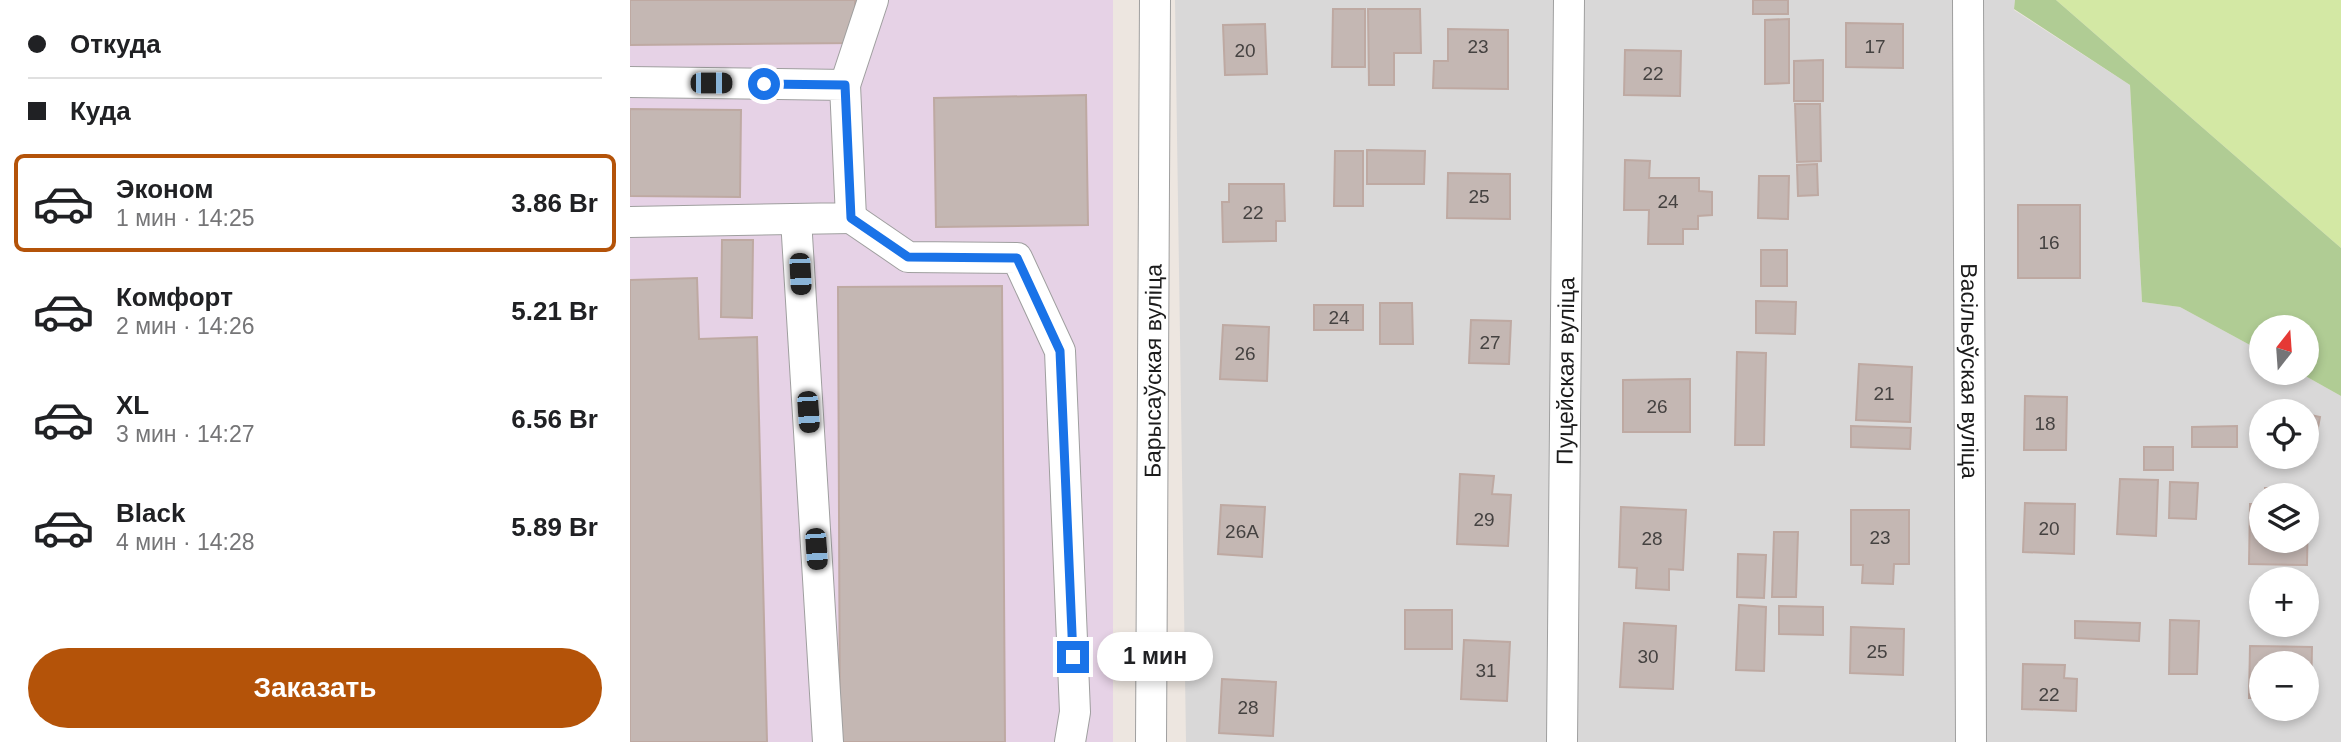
<!DOCTYPE html>
<html lang="ru">
<head>
<meta charset="utf-8">
<style>
  body { margin:0; font-family:Helvetica,sans-serif; background:#f2f2f2; color:#202124; height:100vh; display:flex; flex-direction:column; font-size:26px; white-space:nowrap }
  * { box-sizing:border-box; margin:0 }
  p { font-size:23px; color:#757577 }
  .icon { flex:none; width:38px; height:38px; fill:none; stroke:currentColor; stroke-width:2; stroke-linecap:round; stroke-linejoin:round }
  .map { position:relative; flex:1; overflow:hidden }
  .drawer { display:flex; flex-direction:column; background:#fff; width:630px }
  .drawer>* { flex:none }
  .hud { display:grid; align-content:center; height:154px; padding:0 28px; background:#fff }
  .needle { width:46px; rotate:17deg }
  .tools { position:absolute; left:1619px; top:315px; display:grid; gap:14px }
  .tools a { display:grid; place-items:center; width:70px; height:70px; border-radius:50%; background:#fff; box-shadow:0 4px 10px #0003; font-size:35px }
  .end { position:absolute; width:32px; height:32px; margin:-16px; border:9px solid #1a73e8; background:#fff; box-shadow:0 0 0 4px #fff }
  .from { border-radius:50% }
  .bubble { position:absolute; height:49px; border-radius:24px; background:#fff; box-shadow:0 4px 10px #0003; font-size:23px; font-weight:700; line-height:49px; text-align:center }
  .car { position:absolute; width:21px; height:42px; margin:-21px -10px; border-radius:9px; box-shadow:0 0 5px 2px #0007; background:linear-gradient(#222 24%,#8ab4d8 0 40%,#222 0 76%,#8ab4d8 0 86%,#222 0) }
  .hud b { display:flex; align-items:center; gap:24px; height:66px; font-size:26px }
  .hud b+b { border-top:2px solid #e0e0e0 }
  .hud i { width:18px; height:18px; background:#202124 }
  ul { padding:0; list-style:none }
  li { display:flex; align-items:center; gap:21px; height:98px; margin:0 14px 10px; padding:0 14px; border:4px solid transparent; border-radius:10px }
  li div { flex:1 }
  li b { display:block; font-size:26px }
  li em { font-style:normal; font-weight:700 }
  li.current { border-color:#b45309 }
  li>.icon { width:63px; height:63px; stroke-width:1.5 }
  .cta { display:flex; gap:14px; margin-top:auto; padding:14px 28px }
  .cta a { flex:1; height:80px; border-radius:42px; background:#b45309; color:#fff; font-size:28px; font-weight:700; line-height:80px; text-align:center }
  main { display:flex; flex:1; min-height:0 }
  .map>svg:first-child { display:block }
</style>
</head>
<body>
<main>
<section class="drawer">
<div class="hud">
<b><i class="from"></i>Откуда</b>
<b><i></i>Куда</b>
</div>
<ul>
<li class="current"><svg class="icon" aria-label="car" viewBox="0 0 24 24"><path d="M5 17H2v-5l4-1 3-4h7l3 4 3 1v5h-3M9 17h6M6 11h13"/><circle cx="7" cy="17" r="2"/><circle cx="17" cy="17" r="2"/></svg><div><b>Эконом</b><p>1 мин · 14:25</p></div><em>3.86 Br</em></li>
<li><svg class="icon" aria-label="car" viewBox="0 0 24 24"><path d="M5 17H2v-5l4-1 3-4h7l3 4 3 1v5h-3M9 17h6M6 11h13"/><circle cx="7" cy="17" r="2"/><circle cx="17" cy="17" r="2"/></svg><div><b>Комфорт</b><p>2 мин · 14:26</p></div><em>5.21 Br</em></li>
<li><svg class="icon" aria-label="car" viewBox="0 0 24 24"><path d="M5 17H2v-5l4-1 3-4h7l3 4 3 1v5h-3M9 17h6M6 11h13"/><circle cx="7" cy="17" r="2"/><circle cx="17" cy="17" r="2"/></svg><div><b>XL</b><p>3 мин · 14:27</p></div><em>6.56 Br</em></li>
<li><svg class="icon" aria-label="car" viewBox="0 0 24 24"><path d="M5 17H2v-5l4-1 3-4h7l3 4 3 1v5h-3M9 17h6M6 11h13"/><circle cx="7" cy="17" r="2"/><circle cx="17" cy="17" r="2"/></svg><div><b>Black</b><p>4 мин · 14:28</p></div><em>5.89 Br</em></li>
</ul>
<div class="cta"><a>Заказать</a></div>
</section>
<div class="map">
<svg width="1711" height="742" viewBox="0 0 1711 742">
  <rect width="100%" height="100%" fill="#ede6e0"/>
  <!-- residential -->
  <path fill="#d9d8d8" fill-rule="evenodd" d="M545 0H1385L1384 10 1500 85 1512 302 1550 307 1631 351V373H1670L1711 396V742H556ZM1631 411H1676V457H1631ZM1631 495H1676V541H1631ZM1631 579H1676V625H1631ZM1631 663H1676V709H1631Z"/>
  <!-- industrial -->
  <rect fill="#e6d2e6" x="0" y="0" width="483" height="742"/>
  <!-- grass -->
  <path fill="#d3e8a4" d="M1426 0H1711V248Z"/>
  <!-- forest -->
  <path fill="#b0cc94" d="M1385 0H1426L1711 248V396L1670 373H1676V327H1631V351L1550 307 1512 302 1500 85 1384 9Z"/>
  <!-- building -->
  <g fill="#c4b7b3" stroke="#bea9a2" stroke-width="2">
    <path d="M0 0H225V43L0 45Z"/>
    <rect x="1123" y="0" width="35" height="14"/>
    <path d="M703 9H735V67H702Z"/>
    <path d="M738 9H790L791 53H764V85H739Z"/>
    <path d="M1159 19V83L1135 84V20Z"/>
    <path d="M1216 23 1273 24V68L1216 67Z"/>
    <path d="M635 24 637 74 595 75 593 25Z"/>
    <path d="M818 29 878 30V89L803 88 804 61H818Z"/>
    <path d="M995 50 1051 51 1050 96 994 95Z"/>
    <path d="M1193 60V101H1164V61Z"/>
    <path d="M456 95 458 225 306 227 304 98Z"/>
    <path d="M1165 104H1190L1191 161 1167 162Z"/>
    <path d="M0 109 111 110 110 197 0 196Z"/>
    <path d="M737 150 795 151 794 184H737Z"/>
    <path d="M705 151H733V206H704Z"/>
    <path d="M995 160 1020 161 1019 178H1069V191L1082 192V215L1068 216V229H1053V244H1018L1019 210H994Z"/>
    <path d="M1187 164 1188 195 1168 196 1167 165Z"/>
    <path d="M818 173 880 174V219L817 218Z"/>
    <path d="M1129 176H1159L1158 219 1128 218Z"/>
    <path d="M599 184H654L655 221H646V241L593 242 592 202H599Z"/>
    <rect x="1388" y="205" width="62" height="73"/>
    <path d="M92 240H123L122 318 91 317Z"/>
    <rect x="1131" y="250" width="26" height="36"/>
    <path d="M67 278 69 339 127 337 137 742H0V280Z"/>
    <path d="M372 286 375 742H210L208 287Z"/>
    <path d="M1126 301 1166 302 1165 334 1126 333Z"/>
    <path d="M750 303H782L783 344H750Z"/>
    <rect x="684" y="305" width="49" height="25"/>
    <path d="M841 320 881 321 879 364 839 363Z"/>
    <path d="M593 325 639 327 637 381 590 379Z"/>
    <path d="M1107 352 1136 353 1134 445H1105Z"/>
    <path d="M1229 364 1282 367 1280 422 1226 420Z"/>
    <path d="M1060 379V432H993V380Z"/>
    <path d="M1395 396 1437 397 1436 450H1394Z"/>
    <path d="M1676 414 1690 417 1686 438 1676 437Z"/>
    <path d="M1221 426 1281 428 1280 449 1221 447Z"/>
    <path d="M1607 426V447H1562V427Z"/>
    <rect x="1514" y="447" width="29" height="23"/>
    <path d="M830 474 864 476 862 494 881 495 878 546 827 544Z"/>
    <path d="M1490 479 1528 480 1526 536 1487 534Z"/>
    <path d="M1540 482 1568 483 1566 519 1539 518Z"/>
    <path d="M1635 488 1665 489V495H1635Z"/>
    <path d="M1395 503 1445 504 1444 554 1393 552Z"/>
    <path d="M1620 504H1631V541H1676L1678 505 1677 565 1619 564Z"/>
    <path d="M591 505 635 507 632 557 588 554Z"/>
    <path d="M991 507 1056 510 1053 570 1039 569V590L1006 588 1007 568 989 567Z"/>
    <path d="M1221 510H1279V564H1264L1263 584 1232 583 1233 565H1221Z"/>
    <path d="M1144 532H1168L1166 597H1142Z"/>
    <path d="M1108 554 1136 555 1134 598 1107 597Z"/>
    <path d="M1109 605 1136 607 1134 671 1106 670Z"/>
    <path d="M1149 606 1193 607V635L1149 634Z"/>
    <rect x="775" y="610" width="47" height="39"/>
    <path d="M1540 620 1569 621 1567 674H1539Z"/>
    <path d="M1445 621 1510 623 1509 641 1445 638Z"/>
    <path d="M994 623 1046 626 1043 689 990 687Z"/>
    <path d="M1221 627 1274 629 1273 675 1220 673Z"/>
    <path d="M834 640 880 642 877 701 831 699Z"/>
    <path d="M1620 646 1682 647 1681 699H1676V663H1631V698H1619Z"/>
    <path d="M1393 664 1435 665 1434 678 1447 679 1446 711 1392 709Z"/>
    <path d="M592 679 646 682 643 736 589 733Z"/>
  </g>
  <g fill="none" stroke-linecap="round" stroke-linejoin="round">
    <!-- minor casing -->
    <g stroke="#9f9f9f" stroke-width="32">
      <g id="minor">
        <path id="s1" d="M1338 0 1341 742"/>
        <path d="M0 82 215 85 221 218 0 222"/>
        <path d="M215 85 243 0"/>
        <path d="M221 218 278 257 387 258 430 351 445 712 440 742"/>
        <path d="M166 219 198 742"/>
        <path id="s2" d="M521 742 525 0"/>
        <path id="s3" d="M932 742 939 0"/>
      </g>
    </g>
    <!-- minor -->
    <use href="#minor" stroke="#fff" stroke-width="30"/>
  </g>
  <g fill="none" stroke-linecap="round" stroke-linejoin="round">
    <!-- route -->
    <path stroke="#1a73e8" stroke-width="9" d="M134 84 215 85 221 218 278 257 387 258 430 351 443 657"/>
  </g>
  <g text-anchor="middle" stroke-width="6" stroke-linejoin="round" paint-order="stroke">
    <!-- number labels -->
    <g font-size="19" fill="#454241">
      <text x="848" y="53">23</text>
      <text x="1245" y="53">17</text>
      <text x="615" y="57">20</text>
      <text x="1023" y="80">22</text>
      <text x="849" y="203">25</text>
      <text x="1038" y="208">24</text>
      <text x="623" y="219">22</text>
      <text x="1419" y="249">16</text>
      <text x="709" y="324">24</text>
      <text x="860" y="349">27</text>
      <text x="615" y="360">26</text>
      <text x="1254" y="400">21</text>
      <text x="1027" y="413">26</text>
      <text x="1415" y="430">18</text>
      <text x="854" y="526">29</text>
      <text x="1419" y="535">20</text>
      <text x="612" y="538">26А</text>
      <text x="1250" y="544">23</text>
      <text x="1022" y="545">28</text>
      <text x="1247" y="658">25</text>
      <text x="1018" y="663">30</text>
      <text x="856" y="677">31</text>
      <text x="1419" y="701">22</text>
      <text x="618" y="714">28</text>
    </g>
    <!-- street labels -->
    <g font-size="23" fill="#1b1b1b" stroke="#fff">
      <text dy="8" stroke="none"><textPath href="#s2" startOffset="371">Барысаўская вуліца</textPath></text>
      <text dy="8" stroke="none"><textPath href="#s3" startOffset="371">Пуцейская вуліца</textPath></text>
      <text dy="8" stroke="none"><textPath href="#s1" startOffset="371">Васільеўская вуліца</textPath></text>
    </g>
  </g>
</svg>
<div class="tools">
<a><svg class="needle" viewBox="-14 -14 28 28"><path d="M0-13l5 13h-10z" fill="#e53935"/><path d="M0 13l5-13h-10z" fill="#757577"/></svg></a>
<a><svg class="icon" aria-label="locate" viewBox="0 0 24 24"><circle cx="12" cy="12" r="6"/><path d="M12 2v4M12 18v4M2 12h4M18 12h4"/></svg></a>
<a><svg class="icon" aria-label="layers" viewBox="0 0 24 24"><path d="M12 4l9 5-9 5-9-5zM3 14l9 5 9-5"/></svg></a>
<a>+</a>
<a>−</a>
</div>
<i class="end from" style="left:134px;top:84px"></i>
<i class="end" style="left:443px;top:657px"></i>
<div class="bubble" style="left:467px;top:632px;width:116px">1 мин</div>
<i class="car" style="left:81px;top:83px;rotate:90deg"></i>
<i class="car" style="left:170px;top:274px;rotate:177deg"></i>
<i class="car" style="left:178px;top:412px;rotate:176deg"></i>
<i class="car" style="left:186px;top:549px;rotate:176deg"></i>
</div>
</main>
</body>
</html>
